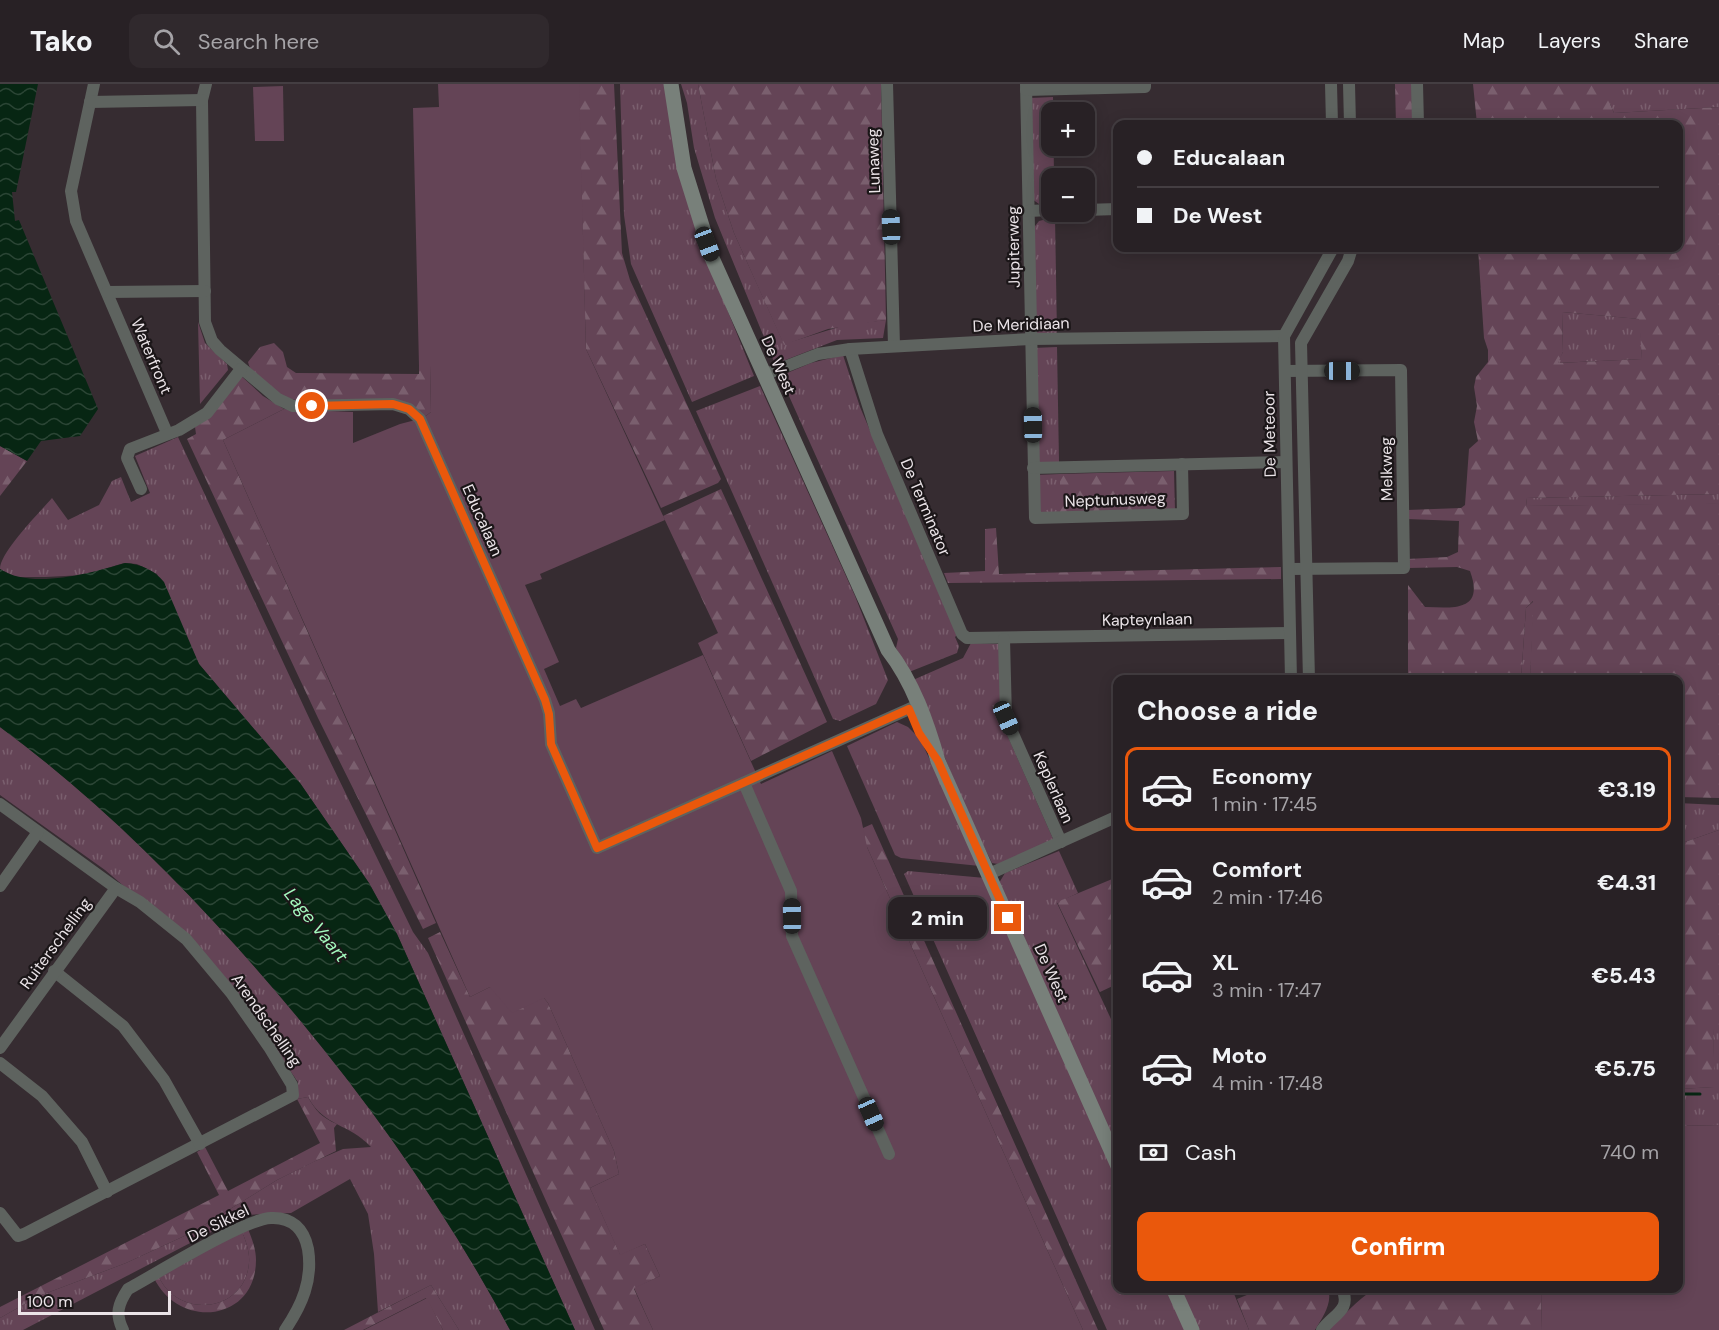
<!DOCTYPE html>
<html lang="en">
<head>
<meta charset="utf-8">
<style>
  body { margin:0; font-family:"DM Sans",sans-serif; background:#30292d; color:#f1f3f6; height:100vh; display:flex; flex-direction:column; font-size:22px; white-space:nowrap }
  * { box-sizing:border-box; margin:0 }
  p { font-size:20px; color:#a5a3a7 }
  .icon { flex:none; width:33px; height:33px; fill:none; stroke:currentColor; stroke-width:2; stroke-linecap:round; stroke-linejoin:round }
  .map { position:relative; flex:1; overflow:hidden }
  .details { position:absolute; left:1113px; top:591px; width:570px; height:618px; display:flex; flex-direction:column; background:#282125; border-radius:12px; box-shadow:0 3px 15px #0003,0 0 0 2px #443e42 }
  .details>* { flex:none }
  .banner { position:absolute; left:1113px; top:36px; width:570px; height:132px; border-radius:12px; box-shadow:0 3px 15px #0003,0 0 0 2px #443e42; display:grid; align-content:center; height:132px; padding:0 24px; background:#282125 }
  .fabs { position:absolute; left:1041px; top:18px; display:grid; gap:12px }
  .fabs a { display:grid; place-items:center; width:54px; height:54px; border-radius:12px; background:#282125; box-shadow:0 3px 15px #0003,0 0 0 2px #443e42; font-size:30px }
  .scale { position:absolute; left:18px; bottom:15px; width:153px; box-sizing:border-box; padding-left:6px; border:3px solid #ebe4e8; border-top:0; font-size:16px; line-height:21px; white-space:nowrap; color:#ebe4e8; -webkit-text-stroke:4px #1b1618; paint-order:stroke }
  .end { position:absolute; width:27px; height:27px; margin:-14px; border:8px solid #ea580c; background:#fff; box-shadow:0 0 0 3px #fff }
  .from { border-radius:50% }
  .bubble { position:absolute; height:42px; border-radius:12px; background:#282125; box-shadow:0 3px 15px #0003,0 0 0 2px #443e42; font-size:20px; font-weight:800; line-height:42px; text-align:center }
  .car { position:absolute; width:18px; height:36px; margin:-18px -9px; border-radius:8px; box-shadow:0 0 4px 2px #0007; background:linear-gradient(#222 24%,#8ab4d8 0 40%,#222 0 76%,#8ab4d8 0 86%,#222 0) }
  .banner b { display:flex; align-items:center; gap:21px; height:57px; font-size:22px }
  .banner b+b { border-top:2px solid #443e42 }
  .banner i { width:15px; height:15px; background:#f1f3f6 }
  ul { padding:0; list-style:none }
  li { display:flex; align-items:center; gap:18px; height:84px; margin:0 12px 9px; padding:0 12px; border:3px solid transparent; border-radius:12px }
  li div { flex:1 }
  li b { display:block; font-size:22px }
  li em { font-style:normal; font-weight:800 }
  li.on { border-color:#ea580c }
  li>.icon { width:54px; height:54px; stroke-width:1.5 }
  h2 { padding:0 24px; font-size:27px; line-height:72px }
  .pay { display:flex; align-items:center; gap:15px; height:66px; padding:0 24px; font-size:22px }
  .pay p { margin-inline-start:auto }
  .action { display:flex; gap:12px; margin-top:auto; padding:12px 24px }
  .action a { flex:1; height:69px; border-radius:12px; background:#ea580c; color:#fff; font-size:24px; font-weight:800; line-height:69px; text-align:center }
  header { display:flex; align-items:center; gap:36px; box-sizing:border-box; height:84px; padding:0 30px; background:#282125; border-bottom:2px solid #443e42 }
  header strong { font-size:28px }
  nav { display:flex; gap:33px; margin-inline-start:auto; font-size:21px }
  .search { width:420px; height:54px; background:#30292d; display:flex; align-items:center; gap:15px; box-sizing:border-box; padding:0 21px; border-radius:12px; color:#a5a3a7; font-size:22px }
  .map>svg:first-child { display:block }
</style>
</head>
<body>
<header>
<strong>Tako</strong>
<div class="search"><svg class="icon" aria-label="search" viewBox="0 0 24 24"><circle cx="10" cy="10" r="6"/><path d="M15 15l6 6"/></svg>Search here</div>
<nav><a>Map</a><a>Layers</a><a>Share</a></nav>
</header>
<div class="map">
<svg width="1719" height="1246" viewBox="0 0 1719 1246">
  <defs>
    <pattern id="grass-tufts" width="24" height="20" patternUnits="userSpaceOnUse" patternTransform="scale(1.5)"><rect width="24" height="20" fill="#644456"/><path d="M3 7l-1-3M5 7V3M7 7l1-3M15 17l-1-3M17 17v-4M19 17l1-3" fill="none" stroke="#7a5f6e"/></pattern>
    <pattern id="forest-firs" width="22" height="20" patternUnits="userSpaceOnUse" patternTransform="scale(1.5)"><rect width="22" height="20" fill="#644456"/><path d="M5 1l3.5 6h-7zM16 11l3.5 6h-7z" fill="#7a5f6e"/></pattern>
    <pattern id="water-waves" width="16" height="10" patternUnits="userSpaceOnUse" patternTransform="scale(1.5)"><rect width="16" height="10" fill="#072613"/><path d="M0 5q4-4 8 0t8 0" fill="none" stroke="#2b4535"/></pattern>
  </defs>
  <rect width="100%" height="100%" fill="#362c31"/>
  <!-- grass -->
  <g fill="url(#grass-tufts)">
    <path d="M620 0H664L718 203 754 292 692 318 631 180 624 131Z"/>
    <path d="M681 0H698L716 95 734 149 784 260 845 241 886 236 883 254 837 256 775 280 715 134 694 64 687 19Z"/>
    <path d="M1610 0H1719V23L1614 29 1610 20Z"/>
    <path d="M1053 13 1054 94H1052L1051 121 1039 120 1032 115 1031 14Z"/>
    <path d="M1055 133 1057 251 1034 252 1032 146 1039 137Z"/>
    <path d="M1562 228 1640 235 1642 275 1557 279 1563 268Z"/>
    <path d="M198 238 205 259 227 280 228 286 200 320Z"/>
    <path d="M1057 263 1059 378H1035L1033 264Z"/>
    <path d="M843 271 860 323 957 551 955 553 959 562 957 569 909 588 896 564 898 555 780 292 811 279Z"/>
    <path d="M760 302 855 512 888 596 876 620 840 637 833 635 696 327Z"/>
    <path d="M178 353 311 638 413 848 428 869 595 1246H575L397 850 369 799 300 699 199 580 157 490 137 480 124 479 84 491 45 493H16L0 485C0 468 40 428 52 414L68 436 99 421 112 397 121 393 131 418 150 409 135 372Z"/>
    <path d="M1060 390V428L1036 429 1035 391Z"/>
    <path d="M1719 410V419L1705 420 1527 422 1526 414Z"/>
    <path d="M1534 517 1530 595 1521 596 1526 524Z"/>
    <path d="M971 559 999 560 1001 637 1054 757 998 780 992 779 968 730 913 596 963 574Z"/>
    <path d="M897 638 908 643 920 655 980 782 901 774 895 771 847 662Z"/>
    <path d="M0 643C87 707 164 782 236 862 342 980 435 1106 510 1246H459L431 1201 378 1228 374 1170 368 1130 350 1095 291 1129 244 1131 23 1246H0V1234L39 1212 126 1179 193 1148 277 1096 313 1078 343 1065 371 1063C349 1039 324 1043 308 1013L297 1015 298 998 268 955 193 861 105 786 0 711Z"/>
    <path d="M1678 719 1719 721V746L1679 760Z"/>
    <path d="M1059 767 1078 809 1057 819 1117 948V1068L999 799 1005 789Z"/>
    <path d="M908 787 985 794 1117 1091 1118 1204 1168 1205 1187 1246H1107L904 790Z"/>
    <path d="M1713 944H1719V1041L1679 1042V1005L1714 1003Z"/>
    <path d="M242 1147C246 1158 250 1168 249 1179 245 1229 177 1236 158 1191Z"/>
    <path d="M1179 1205H1232L1249 1246H1197Z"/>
  </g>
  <!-- forest -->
  <g fill="url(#forest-firs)" fill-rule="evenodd">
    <path d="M578 0H614L622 169 630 196 721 395 718 399 661 424 586 265Z"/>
    <path d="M698 0H881L886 236 828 245 784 261 734 149 716 95Z"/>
    <path d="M1395 0H1413V40H1396Z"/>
    <path d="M1473 0H1610V20L1614 29 1719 23V410L1526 414 1527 422 1719 419V714L1679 713 1678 596 1530 595 1533 517 1526 524 1521 595H1408V501L1425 523C1453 524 1485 528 1470 487L1457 483 1408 484 1407 475 1447 473 1458 468 1459 437 1407 435V426L1461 424 1465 421 1469 365 1478 357 1474 338 1477 322 1474 303 1476 293 1488 278V266L1484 254 1478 164H1678V40H1477ZM1562 228 1639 235 1642 275 1558 279 1563 268Z"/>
    <path d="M274 259 283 268 287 283 296 289 419 290V282H430L431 328 423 334 410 322C379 321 316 323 288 314 273 309 251 293 248 278L260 263Z"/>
    <path d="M239 290 263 312 284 325 223 356 436 839 423 845 318 634 187 355 196 350 195 343Z"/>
    <path d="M0 362 27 377 0 412Z"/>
    <path d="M1174 387 1175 427 1060 428V390Z"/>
    <path d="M721 405 827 638 751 677 698 559 718 549 663 432Z"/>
    <path d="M996 444 999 490 1281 483V495L948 499 944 489 985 487V445Z"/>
    <path d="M872 740 1098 1246H1083L867 763 838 755Z"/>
    <path d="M1719 746V944L1713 945 1715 1003 1679 1005V760Z"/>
    <path d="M1117 793V900L1100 908 1057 818Z"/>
    <path d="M440 848 470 913 490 903 544 914 548 919 614 1067 619 1090 590 1104 620 1170 645 1160 660 1192 634 1205 653 1246H604L428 854Z"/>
    <path d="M308 1013C315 1026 322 1034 337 1040L334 1044 336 1067 277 1096 193 1148 126 1179 39 1212 0 1234V1223L219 1111 197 1068 205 1063 228 1107 320 1059 297 1015Z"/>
    <path d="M248 1145C252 1155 256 1165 256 1176 256 1238 179 1246 154 1194L158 1191C177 1236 245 1229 249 1179 250 1168 246 1158 242 1147Z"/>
    <path d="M431 1201 459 1246H443L426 1214 363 1246H344Z"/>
    <path d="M1264 1204 1328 1205C1333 1219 1322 1234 1315 1246H1249L1237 1215Z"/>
    <path d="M1374 1205H1541L1542 1246H1327C1344 1232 1356 1217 1374 1205Z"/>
  </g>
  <!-- garden -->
  <g fill="#644456">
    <path d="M438 0H579L586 265 665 436 540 490 542 495 525 501 559 578 544 585 560 622 576 615 581 624 703 571 761 700 832 667 861 734 867 763 1083 1246H653L634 1204 660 1192 645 1160 620 1171 590 1104 619 1090 614 1067 548 919 544 914 512 929 490 903 470 913 223 356 284 325 353 328V359L400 340 423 334 431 328 430 282H419L413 24 439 23Z"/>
    <path d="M283 2 284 57H255L253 3Z"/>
    <path d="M1719 1041V1246H1542L1541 1205 1678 1204 1679 1042Z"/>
    <path d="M427 1214 443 1246H364Z"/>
  </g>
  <!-- water -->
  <g fill="url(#water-waves)">
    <path d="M0 0H38L16 108H12L15 137 19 136 98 325 80 352 41 357 27 377 0 362Z"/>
    <path d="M125 479C141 480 154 486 164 498L199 580 300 699 369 799 397 850 575 1246H510C435 1106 342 980 236 862 164 782 87 707 0 643V485C32 506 91 489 125 479Z"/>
  </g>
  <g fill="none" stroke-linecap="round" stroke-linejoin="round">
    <!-- stream -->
    <path stroke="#072613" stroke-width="3" d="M1678 1010H1700"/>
    <!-- street -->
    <g stroke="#5e635f" stroke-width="12">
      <path d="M94 0 71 107 76 137 167 349"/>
      <path d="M206 0 202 16 205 238 212 257 220 266 278 315 293 322 393 320 409 325 420 335 545 616 549 629 551 660 597 764 918 621"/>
      <path d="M887 0 894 262"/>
      <path d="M1026 0 1035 434 1183 430 1182 380"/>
      <path d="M1331 0 1332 40"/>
      <path d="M1349 0 1350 40"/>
      <path d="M1417 0 1418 40"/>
      <path d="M1026 6 1145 3V0"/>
      <path d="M90 18 202 16"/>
      <path d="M1084 126 1118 125"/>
      <path d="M1028 127 1052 126"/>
      <path d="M107 208 205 207"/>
      <path d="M850 265 877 350 962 550 967 554 1290 549"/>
      <path d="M1285 287 1401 286 1404 484 1289 485"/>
      <path d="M764 291 818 270 850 265 1031 255 1284 252"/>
      <path d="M1033 384 1286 378"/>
      <path d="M141 405 127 374 130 365 179 346 207 329 241 285"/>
      <path d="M1004 555 1006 634 1061 758"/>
      <path d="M1291 596 1284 252 1333 164"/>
      <path d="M1309 596 1301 259 1348 177 1352 164"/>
      <path d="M744 699 791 807 792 852 889 1070"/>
      <path d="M0 720 116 804 140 818 186 855 232 910 269 963 292 1001 293 1011 24 1150 18 1152 0 1129"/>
      <path d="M989 790 1118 732"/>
      <path d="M0 802 38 748"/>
      <path d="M54 887 123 942 164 996 200 1060"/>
      <path d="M0 964 116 804"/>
      <path d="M0 979 42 1012 82 1058 107 1108"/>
      <path d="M123 1246C115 1230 118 1220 128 1205 156 1190 244 1135 271 1134 292 1133 304 1145 308 1165 313 1196 302 1221 285 1246"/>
      <path d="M1322 1246C1333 1230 1352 1227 1342 1204"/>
    </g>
    <!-- secondary -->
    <g stroke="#78807a" stroke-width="15">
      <path d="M671 0 684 84 712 174 888 566C913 598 927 639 938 677L1118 1082"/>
      <path d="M1173 1204 1192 1246"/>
    </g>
  </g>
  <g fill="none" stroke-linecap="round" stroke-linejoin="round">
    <!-- route -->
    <path stroke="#ea580c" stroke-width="8" d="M312 322 393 320 409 325 420 335 545 616 549 630 551 660 597 764 909 625 919 649 938 677 1008 834"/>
  </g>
  <g text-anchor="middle" stroke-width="4.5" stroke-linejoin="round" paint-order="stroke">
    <!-- street labels -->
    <g font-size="16" fill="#ebe4e8" stroke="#1b1618">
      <text transform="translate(873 77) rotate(-92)" y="6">Lunaweg</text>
      <text transform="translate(1013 163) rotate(-91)" y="6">Jupiterweg</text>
      <text transform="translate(1021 240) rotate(-2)" y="6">De Meridiaan</text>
      <text transform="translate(152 272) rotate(67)" y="6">Waterfront</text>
      <text transform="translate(779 281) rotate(66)" y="6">De West</text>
      <text transform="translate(1269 350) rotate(-91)" y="6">De Meteoor</text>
      <text transform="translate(1386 385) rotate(-91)" y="6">Melkweg</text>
      <text transform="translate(1115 415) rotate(-2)" y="6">Neptunusweg</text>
      <text transform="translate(926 423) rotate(67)" y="6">De Terminator</text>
      <text transform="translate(483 436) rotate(66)" y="6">Educalaan</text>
      <text transform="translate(1147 535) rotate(-1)" y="6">Kapteynlaan</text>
      <text transform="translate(1054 703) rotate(66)" y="6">Keplerlaan</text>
      <text transform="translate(55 859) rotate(-54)" y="6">Ruiterschelling</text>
      <text transform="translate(1052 889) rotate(66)" y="6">De West</text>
      <text transform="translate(267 936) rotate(55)" y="6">Arendschelling</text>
      <text transform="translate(218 1139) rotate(-26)" y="6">De Sikkel</text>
    </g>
    <!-- water labels -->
    <g font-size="18" font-style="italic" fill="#a4f9be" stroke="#1b1618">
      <text transform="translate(316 841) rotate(51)" y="6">Lage Vaart</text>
    </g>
  </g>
</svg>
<div class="fabs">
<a>+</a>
<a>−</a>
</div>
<div class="scale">100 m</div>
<i class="end from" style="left:312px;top:322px"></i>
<i class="end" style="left:1008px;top:834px"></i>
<div class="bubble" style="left:888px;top:813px;width:99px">2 min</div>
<i class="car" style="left:891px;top:143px;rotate:358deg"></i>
<i class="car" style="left:707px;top:160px;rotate:159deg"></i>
<i class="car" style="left:1342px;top:287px;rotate:90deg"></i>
<i class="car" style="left:1033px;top:341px;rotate:359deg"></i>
<i class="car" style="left:1006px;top:634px;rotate:156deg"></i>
<i class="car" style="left:792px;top:832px;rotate:359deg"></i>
<i class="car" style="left:871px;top:1030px;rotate:156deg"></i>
<div class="banner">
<b><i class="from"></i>Educalaan</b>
<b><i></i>De West</b>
</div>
<section class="details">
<h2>Choose a ride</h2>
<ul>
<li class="on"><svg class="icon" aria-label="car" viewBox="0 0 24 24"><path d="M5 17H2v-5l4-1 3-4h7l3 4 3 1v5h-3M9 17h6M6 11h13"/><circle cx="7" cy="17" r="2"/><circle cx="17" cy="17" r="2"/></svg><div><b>Economy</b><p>1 min · 17:45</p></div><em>€3.19</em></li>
<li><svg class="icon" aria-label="car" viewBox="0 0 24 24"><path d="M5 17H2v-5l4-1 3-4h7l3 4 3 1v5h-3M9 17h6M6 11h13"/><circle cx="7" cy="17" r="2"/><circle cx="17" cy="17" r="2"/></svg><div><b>Comfort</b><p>2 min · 17:46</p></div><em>€4.31</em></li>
<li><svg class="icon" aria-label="car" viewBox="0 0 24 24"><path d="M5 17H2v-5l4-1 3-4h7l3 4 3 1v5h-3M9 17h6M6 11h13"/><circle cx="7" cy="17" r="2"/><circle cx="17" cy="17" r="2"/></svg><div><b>XL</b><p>3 min · 17:47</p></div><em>€5.43</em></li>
<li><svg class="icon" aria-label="car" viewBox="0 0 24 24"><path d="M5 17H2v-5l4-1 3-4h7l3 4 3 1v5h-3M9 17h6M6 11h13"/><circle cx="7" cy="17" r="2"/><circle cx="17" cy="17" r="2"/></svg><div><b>Moto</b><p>4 min · 17:48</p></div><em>€5.75</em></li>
</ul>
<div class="pay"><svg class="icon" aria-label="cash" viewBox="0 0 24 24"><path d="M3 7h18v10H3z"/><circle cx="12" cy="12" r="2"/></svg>Cash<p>740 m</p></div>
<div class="action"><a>Confirm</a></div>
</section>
</div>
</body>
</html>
